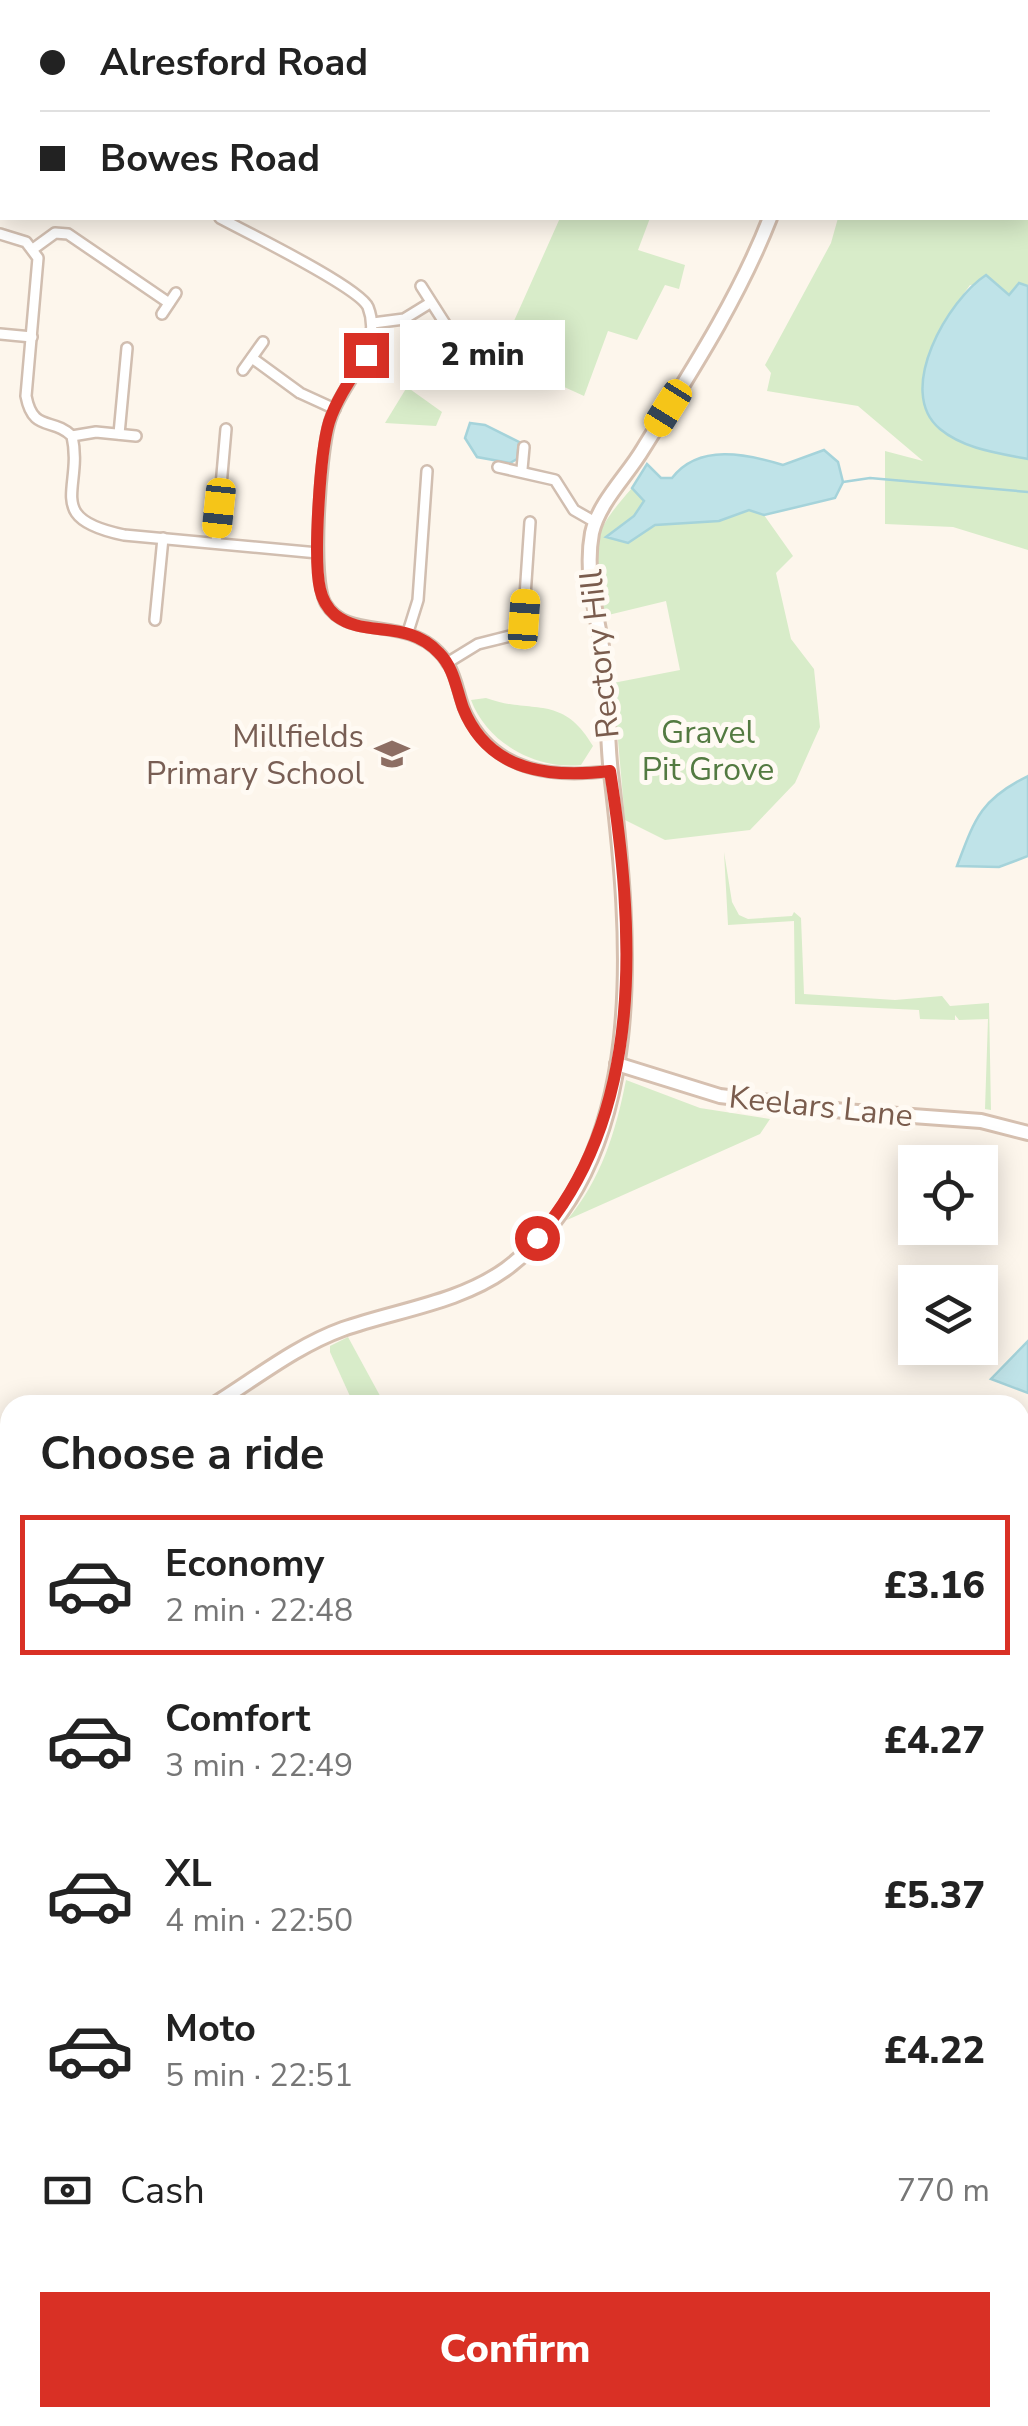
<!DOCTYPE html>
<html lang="en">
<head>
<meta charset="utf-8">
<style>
  body { margin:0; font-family:"Nunito Sans",sans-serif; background:#f6f6f6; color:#222; height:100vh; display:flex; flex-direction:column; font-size:38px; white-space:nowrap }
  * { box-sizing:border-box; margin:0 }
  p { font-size:32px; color:#767676 }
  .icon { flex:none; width:55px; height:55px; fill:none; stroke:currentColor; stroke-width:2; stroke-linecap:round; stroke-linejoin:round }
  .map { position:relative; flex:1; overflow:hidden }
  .panel { position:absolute; left:0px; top:1395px; width:1030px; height:1032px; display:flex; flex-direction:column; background:#fff; border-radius:30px 30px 0 0; box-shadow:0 5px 25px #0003 }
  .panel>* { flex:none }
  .top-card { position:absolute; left:0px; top:0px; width:1030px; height:220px; box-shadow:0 5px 25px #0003; display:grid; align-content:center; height:220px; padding:0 40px; background:#fff }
  .controls { position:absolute; left:898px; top:1145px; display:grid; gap:20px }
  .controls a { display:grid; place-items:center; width:100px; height:100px; border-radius:0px; background:#fff; box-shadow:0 5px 25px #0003; font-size:50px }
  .end { position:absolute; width:45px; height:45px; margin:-22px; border:12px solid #d93025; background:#fff; box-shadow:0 0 0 5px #fff }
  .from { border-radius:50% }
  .bubble { position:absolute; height:70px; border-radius:0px; background:#fff; box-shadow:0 5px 25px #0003; font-size:32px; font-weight:800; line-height:70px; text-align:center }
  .car { position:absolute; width:30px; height:60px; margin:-30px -15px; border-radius:12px; box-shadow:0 0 8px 2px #0007; background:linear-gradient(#f5c518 24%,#345 0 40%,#f5c518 0 76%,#345 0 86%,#f5c518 0) }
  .top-card b { display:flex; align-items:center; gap:35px; height:95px; font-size:38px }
  .top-card b+b { border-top:2px solid #e0e0e0 }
  .top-card i { width:25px; height:25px; background:#222 }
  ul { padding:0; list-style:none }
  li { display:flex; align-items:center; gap:30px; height:140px; margin:0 20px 15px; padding:0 20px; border:5px solid transparent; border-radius:0px }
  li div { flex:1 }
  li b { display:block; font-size:38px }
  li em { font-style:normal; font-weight:800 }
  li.current { border-color:#d93025 }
  li>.icon { width:90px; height:90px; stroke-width:1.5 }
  h2 { padding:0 40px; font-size:45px; line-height:120px }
  .pay { display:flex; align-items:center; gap:25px; height:110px; padding:0 40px; font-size:38px }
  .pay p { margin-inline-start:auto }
  .cta { display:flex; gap:20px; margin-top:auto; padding:20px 40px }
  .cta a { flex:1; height:115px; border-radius:0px; background:#d93025; color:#fff; font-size:40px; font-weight:800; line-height:115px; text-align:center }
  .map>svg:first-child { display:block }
</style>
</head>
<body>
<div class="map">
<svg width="1028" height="2426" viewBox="0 0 1028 2426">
  <rect width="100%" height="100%" fill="#fdf6ec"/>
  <!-- green -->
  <g fill="#d8ecc9">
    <path d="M980 0H1028V286L1018 283 1010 296 995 284 970 285C948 316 925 346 925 385L1002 454 1028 459V550L953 527 885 524V451L923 461 858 406 767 391 771 373 765 365 831 243 838 218H1028V2Z"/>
    <path d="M560 218H650L638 250 685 265 679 289 665 285 637 340 608 331 584 396 498 357Z"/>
    <path d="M407 387 442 412 436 426 385 423Z"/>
    <path d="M632 488 644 501 634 516 607 536 628 543 655 525 719 521 749 510 764 515 793 556 776 573 791 639 814 669 820 727 795 783 750 830 665 840 625 820 613 683 680 670 666 601 600 617C592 549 585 541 632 488Z"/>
    <path d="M486 698C532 715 562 693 593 746L581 765C536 770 487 743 471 700Z"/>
    <path d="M724 852 732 902 739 915 748 919 792 916 794 912 801 918 804 994 895 1000 942 996 950 1006 989 1003 991 1110 985 1109 988 1019 959 1020 955 1015V1020L920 1019 919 1010 795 1004 794 921 728 925Z"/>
    <path d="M626 1080 700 1108 770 1119 760 1134 567 1220C601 1180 616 1131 626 1080Z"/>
    <path d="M348 1337 385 1405H354L330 1352V1346Z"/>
    <rect x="1020" y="1532" width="8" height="118"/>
    <path d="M10 1875V2418H755V2426H0V1880Z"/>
  </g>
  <!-- water -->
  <g fill="#bfe3e8" stroke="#a5d3da" stroke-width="2.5">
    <path d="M986 275 1009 295 1019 283 1028 286V459C998 453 964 449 940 429 894 391 949 299 986 275Z"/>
    <path d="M470 423 485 425 519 442 517 459 510 463 477 457 465 438Z"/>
    <path d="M824 450 838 462 843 482 835 498 764 515 749 510 719 521 655 525 628 543 606 537 634 516 644 501 632 488 647 464 661 478H672C699 443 747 454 783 465Z"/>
    <path d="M1028 776V856L999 867 957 866C975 818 981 799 1028 776Z"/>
    <path d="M1028 1341V1393L991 1379Z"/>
  </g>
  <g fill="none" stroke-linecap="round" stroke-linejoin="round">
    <!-- stream -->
    <g stroke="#a5d3da" stroke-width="2.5">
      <path d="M843 482 870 478 1028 492"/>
      <path d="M1020 1650H1028"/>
    </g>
    <!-- street casing -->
    <g stroke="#d1beb0" stroke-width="14">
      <g id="street">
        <path d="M9 0 12 2"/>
        <path d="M512 0 514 2"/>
        <path d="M91 2 92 0"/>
        <path d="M0 12 2 9"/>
        <path d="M220 218C246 232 359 287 368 307 385 351 339 384 329 425 321 455 311 580 326 604 350 644 415 610 449 665 458 680 459 699 467 715 496 773 554 778 610 771"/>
        <path d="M0 234 26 242 38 258 26 396C33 433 53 417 72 436 84 489 42 518 124 535L318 553"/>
        <path d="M33 249 55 233 68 234 169 303"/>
        <path d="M421 286 458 344"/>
        <path d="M162 314 176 293"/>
        <path d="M373 323 404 319 430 303"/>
        <path d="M0 334 32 337"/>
        <path d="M252 358 300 393 335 409"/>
        <path d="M243 370 263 342"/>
        <path d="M119 434 127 348"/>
        <path d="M72 436 96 432 136 436"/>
        <path d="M498 467 555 480 574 510 595 522"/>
        <path d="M522 469 524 447"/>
        <path d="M216 543 226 429"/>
        <path d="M155 620 163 538"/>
        <path d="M408 632 418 600 427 471"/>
        <path d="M447 663 478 644 514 635 523 626 530 522"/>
      </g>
    </g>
    <!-- secondary casing -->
    <g stroke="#d6c0b0" stroke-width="18">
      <g id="secondary">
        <path d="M312 0 314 2"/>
        <path d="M860 2 862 0"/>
        <path d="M617 1064 720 1096 844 1111 981 1121 1028 1133"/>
        <path d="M213 1405C255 1379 296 1346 343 1329 397 1310 459 1303 506 1269 653 1159 630 933 611 773 607 741 608 708 606 675 602 627 583 582 592 533 599 502 627 476 643 449 689 375 738 300 770 218"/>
        <path d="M0 1514 10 1507"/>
      </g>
    </g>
    <!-- street -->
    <use href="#street" stroke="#fff" stroke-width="9"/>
    <!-- secondary -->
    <use href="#secondary" stroke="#fff" stroke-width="12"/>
  </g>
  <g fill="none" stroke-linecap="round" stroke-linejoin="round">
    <!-- route -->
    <path stroke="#d93025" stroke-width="12" d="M366 355C352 377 337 398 329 422 320 452 313 558 320 589 322 598 327 608 335 615 365 639 407 618 439 653 454 668 456 688 463 708 489 773 551 778 610 771 634 926 647 1112 537 1238"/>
  </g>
  <!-- icons -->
  <defs>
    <g id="school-bare" transform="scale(2.7)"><path d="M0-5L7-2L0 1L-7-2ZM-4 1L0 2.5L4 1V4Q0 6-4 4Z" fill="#8d6e63" stroke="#fffaf3" stroke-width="2.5" paint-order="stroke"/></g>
  </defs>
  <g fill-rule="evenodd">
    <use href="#school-bare" x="392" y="754"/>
  </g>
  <g text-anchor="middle" stroke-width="10" stroke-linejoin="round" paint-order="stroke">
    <!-- street labels -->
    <g font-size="32" fill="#7a5c4d" stroke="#fffaf3">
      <text transform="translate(599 654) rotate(-96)" y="11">Rectory Hill</text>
      <text transform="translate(821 1106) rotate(6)" y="11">Keelars Lane</text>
    </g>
    <!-- park labels -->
    <g font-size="32" fill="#537a41" stroke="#fffaf3">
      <text x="708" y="743">Gravel<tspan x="708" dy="37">Pit Grove</tspan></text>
    </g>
    <!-- education labels -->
    <g font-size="32" fill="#785e54" stroke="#fffaf3" text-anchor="end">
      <text x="364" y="747">Millfields<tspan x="364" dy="37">Primary School</tspan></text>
    </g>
  </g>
</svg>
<div class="controls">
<a><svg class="icon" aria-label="locate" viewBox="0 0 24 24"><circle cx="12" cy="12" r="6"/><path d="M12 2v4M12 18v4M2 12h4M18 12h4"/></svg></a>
<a><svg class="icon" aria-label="layers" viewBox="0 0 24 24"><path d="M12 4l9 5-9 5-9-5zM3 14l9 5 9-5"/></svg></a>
</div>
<i class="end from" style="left:537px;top:1238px"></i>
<i class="end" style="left:366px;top:355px"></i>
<div class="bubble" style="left:400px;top:320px;width:165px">2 min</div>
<i class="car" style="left:668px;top:408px;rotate:212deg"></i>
<i class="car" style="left:219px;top:508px;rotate:186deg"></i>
<i class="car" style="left:524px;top:619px;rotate:4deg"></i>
<div class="top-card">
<b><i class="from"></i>Alresford Road</b>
<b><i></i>Bowes Road</b>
</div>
<section class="panel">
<h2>Choose a ride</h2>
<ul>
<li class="current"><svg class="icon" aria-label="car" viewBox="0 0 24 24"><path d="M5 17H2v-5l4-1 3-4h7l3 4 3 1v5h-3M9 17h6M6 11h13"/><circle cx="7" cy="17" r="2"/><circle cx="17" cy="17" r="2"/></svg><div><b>Economy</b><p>2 min · 22:48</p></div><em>£3.16</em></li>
<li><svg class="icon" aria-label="car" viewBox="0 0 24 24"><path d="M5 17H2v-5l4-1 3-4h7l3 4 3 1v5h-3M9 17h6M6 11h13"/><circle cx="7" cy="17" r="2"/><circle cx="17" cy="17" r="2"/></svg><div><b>Comfort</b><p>3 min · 22:49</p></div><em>£4.27</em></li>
<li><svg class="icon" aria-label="car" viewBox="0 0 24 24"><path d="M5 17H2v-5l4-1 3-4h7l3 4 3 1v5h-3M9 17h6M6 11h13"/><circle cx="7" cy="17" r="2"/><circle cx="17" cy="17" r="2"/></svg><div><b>XL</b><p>4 min · 22:50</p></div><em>£5.37</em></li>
<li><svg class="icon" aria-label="car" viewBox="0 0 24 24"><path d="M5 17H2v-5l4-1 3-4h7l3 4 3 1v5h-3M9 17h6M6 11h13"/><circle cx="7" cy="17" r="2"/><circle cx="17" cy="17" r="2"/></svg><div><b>Moto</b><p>5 min · 22:51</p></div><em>£4.22</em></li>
</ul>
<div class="pay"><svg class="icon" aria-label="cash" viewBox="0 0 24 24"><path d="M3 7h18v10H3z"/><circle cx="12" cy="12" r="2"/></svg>Cash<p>770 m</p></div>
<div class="cta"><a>Confirm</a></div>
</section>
</div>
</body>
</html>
